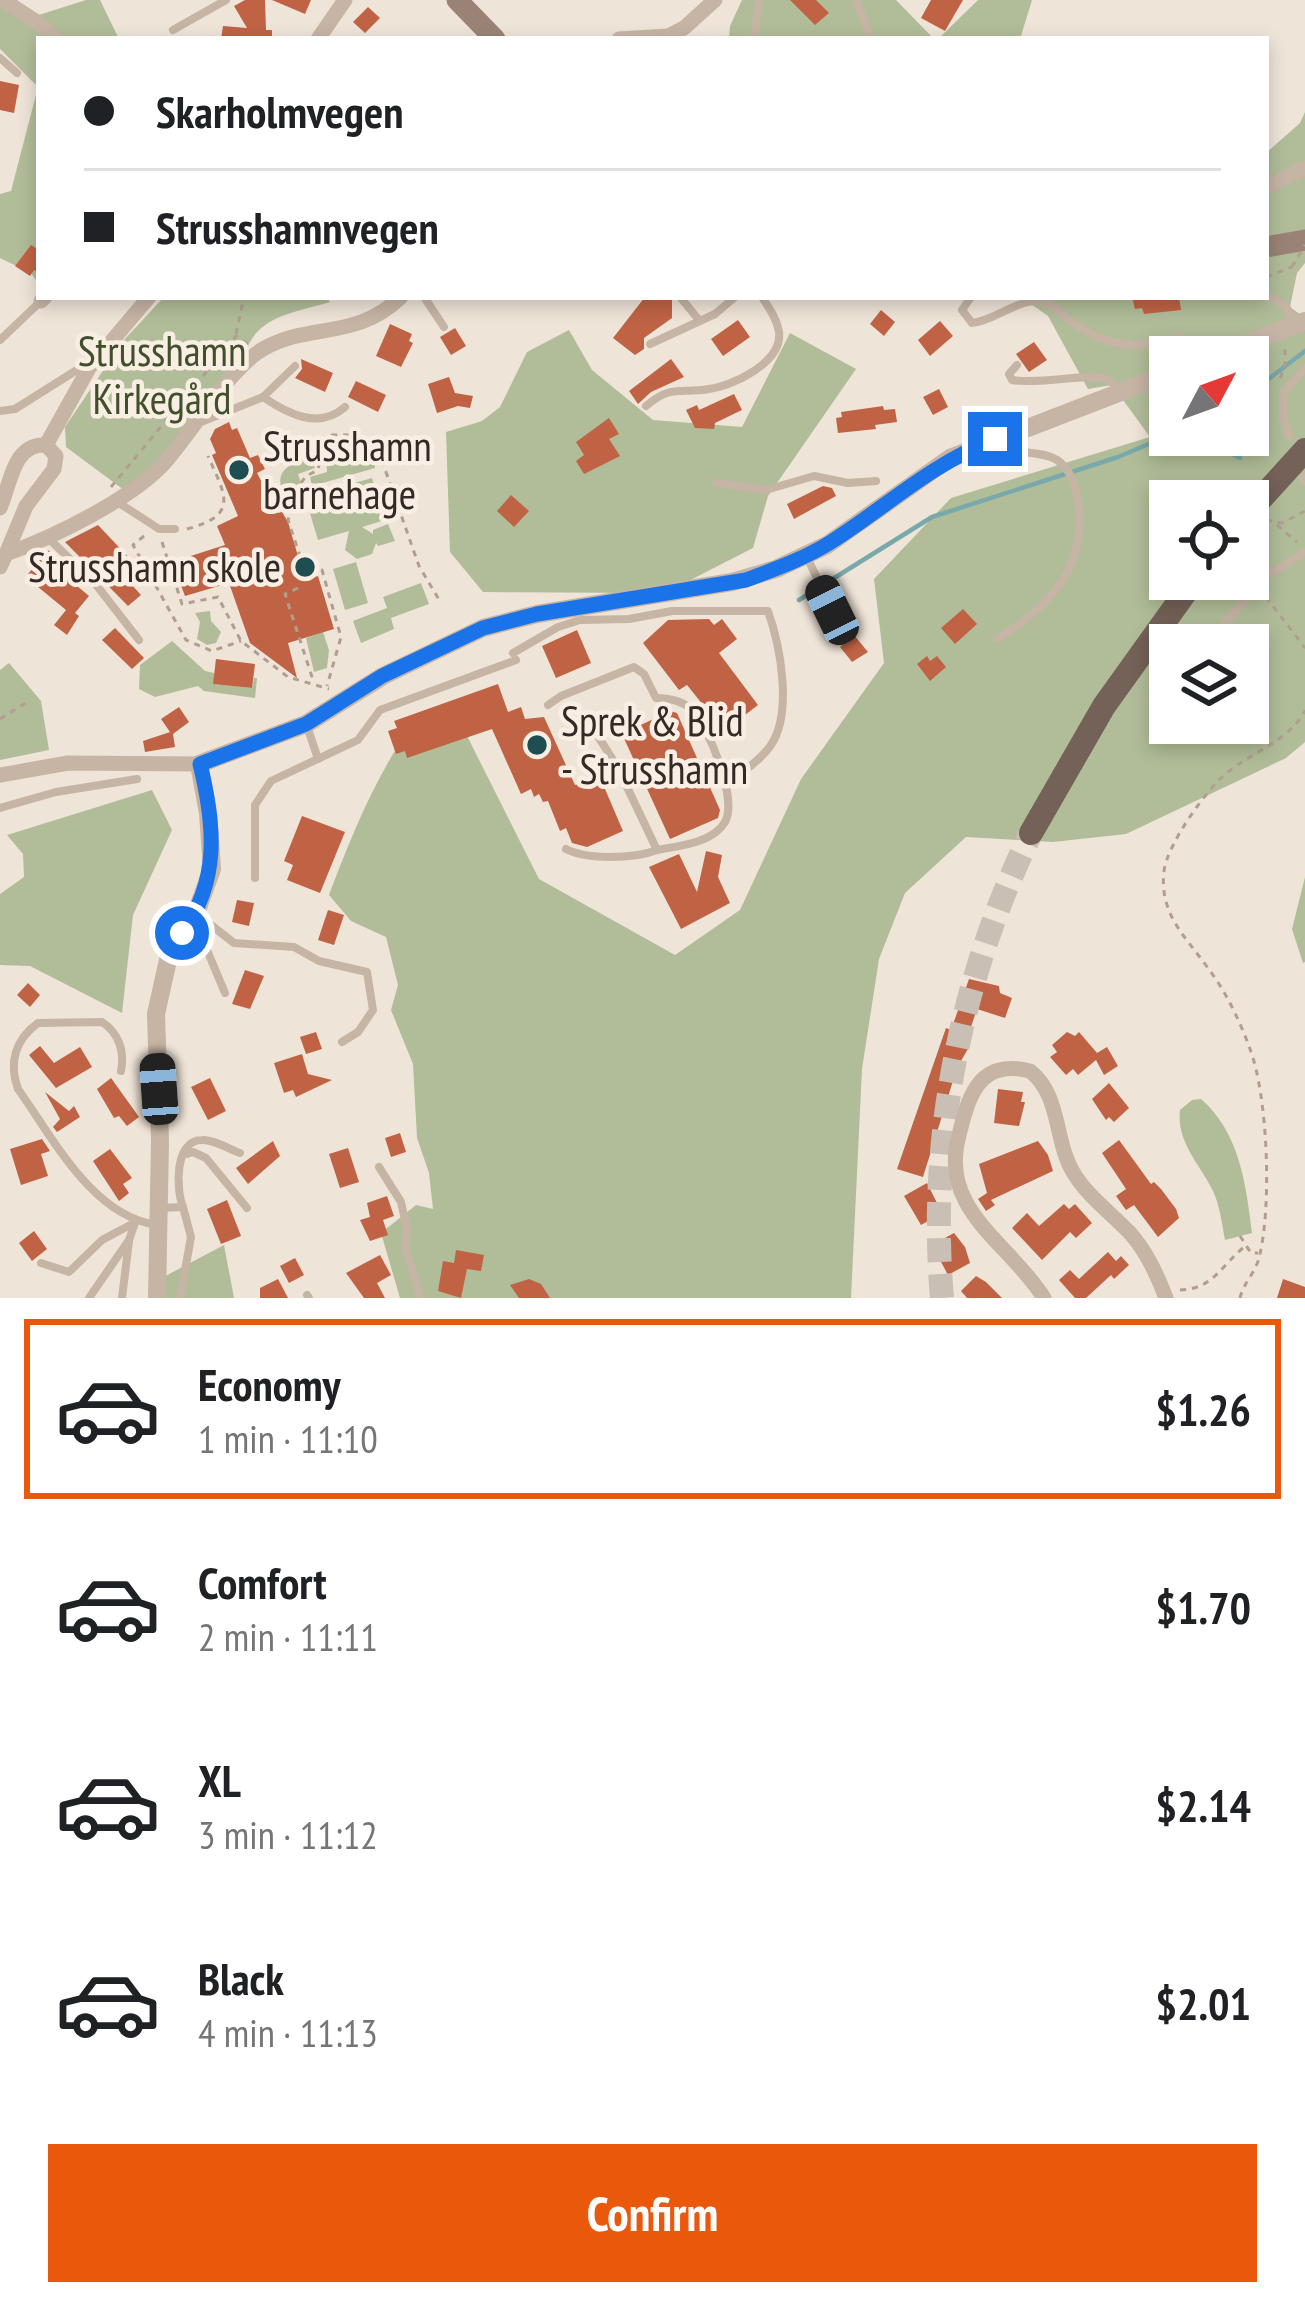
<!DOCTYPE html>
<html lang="en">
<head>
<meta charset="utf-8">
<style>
  body { margin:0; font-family:"PT Sans Narrow",sans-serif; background:#f2f2f2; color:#202124; height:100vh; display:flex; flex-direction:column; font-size:45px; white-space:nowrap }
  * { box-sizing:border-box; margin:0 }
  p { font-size:39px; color:#757577 }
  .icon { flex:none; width:66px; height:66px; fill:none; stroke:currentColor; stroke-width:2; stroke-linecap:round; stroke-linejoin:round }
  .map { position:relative; height:1298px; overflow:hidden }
  .drawer { display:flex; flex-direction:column; background:#fff; flex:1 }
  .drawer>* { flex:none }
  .top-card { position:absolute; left:36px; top:36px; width:1233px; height:264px; border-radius:0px; box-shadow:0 6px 18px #0003; display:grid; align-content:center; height:264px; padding:0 48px; background:#fff }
  .needle { width:78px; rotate:49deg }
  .buttons { position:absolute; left:1149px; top:336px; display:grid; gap:24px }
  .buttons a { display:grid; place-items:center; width:120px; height:120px; border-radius:0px; background:#fff; box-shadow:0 6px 18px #0003; font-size:60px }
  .end { position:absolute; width:54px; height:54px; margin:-27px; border:15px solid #1a73e8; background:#fff; box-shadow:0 0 0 6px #fff }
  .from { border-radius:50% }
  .car { position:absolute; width:36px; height:72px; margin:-36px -18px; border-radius:15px; box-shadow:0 0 9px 3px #0007; background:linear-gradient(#222 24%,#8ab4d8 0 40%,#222 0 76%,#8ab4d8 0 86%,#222 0) }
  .top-card b { display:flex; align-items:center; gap:42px; height:114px; font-size:45px }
  .top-card b+b { border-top:3px solid #e0e0e0 }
  .top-card i { width:30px; height:30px; background:#202124 }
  ul { padding:21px 0 0; list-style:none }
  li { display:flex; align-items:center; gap:36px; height:180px; margin:0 24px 18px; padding:0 24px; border:6px solid transparent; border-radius:0px }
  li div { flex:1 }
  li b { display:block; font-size:45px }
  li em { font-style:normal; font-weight:700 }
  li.active { border-color:#ea580c }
  li>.icon { width:108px; height:108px; stroke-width:1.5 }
  .cta { display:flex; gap:24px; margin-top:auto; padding:24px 48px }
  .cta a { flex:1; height:138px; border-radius:0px; background:#ea580c; color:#fff; font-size:48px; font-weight:700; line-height:138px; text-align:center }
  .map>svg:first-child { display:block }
</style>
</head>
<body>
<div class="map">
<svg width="1305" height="1298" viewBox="0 0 1305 1298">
  <rect width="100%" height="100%" fill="#efe4d8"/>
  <!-- green -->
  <g fill="#b1bd99" fill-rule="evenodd">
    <path d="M0 0 26 19 86 0H100L119 39H39V285L31 273 0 258V194L11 191 38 87 0 49Z"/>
    <path d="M742 0H896L934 39H729L730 26Z"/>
    <path d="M978 0H1032L1020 39H938Z"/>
    <path d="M1305 112V263L1297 273 1290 307 1305 318V742L1286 758 1126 834 1053 842 966 837 905 893 879 959 862 1069 851 1298H400L381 1233 416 1205 433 1209 429 1173 417 1138 413 1064 391 1010 398 985 386 937 351 921 329 895C352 834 375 778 412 724L463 728 539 879 675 955 740 910 801 779 884 663 874 579 951 498 1150 437 1112 385 1088 389 1048 316 1021 297H1266V153L1300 123ZM1170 357H1248V435H1170ZM1170 501H1248V579H1170ZM1170 645H1248V723H1170Z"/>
    <path d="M164 297H326L330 302C297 312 256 316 246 352L154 468 124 490 66 447 65 427 123 341Z"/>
    <path d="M569 330 592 370 653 420 742 427 790 333 856 369 768 496 753 548 665 593 483 592 450 552 446 432 482 421 500 407 527 352Z"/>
    <path d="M343 440 353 441 376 456 375 468 312 486 310 477 327 472 326 458Z"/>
    <path d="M310 456 315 468 298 474 303 489 285 496C272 471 288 465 310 456Z"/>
    <path d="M372 478 385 520 362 527 373 534V530L388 524 395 541 378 546 376 543 372 554 357 559 345 550 349 531 318 540 305 497Z"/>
    <path d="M356 562 368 603 345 610 333 569Z"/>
    <path d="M421 583 429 604 391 618 394 629 361 643 353 621 387 608 383 597Z"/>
    <path d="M210 611 211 621 221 632 216 643 207 645 197 639 200 622 195 613Z"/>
    <path d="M323 632 329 650 327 668 314 672 306 638Z"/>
    <path d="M172 641 205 671 214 673V684L252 688 254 678H257L255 698 204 691 198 686 155 697 139 689 140 665Z"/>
    <path d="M9 663 41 701 49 750 0 760V670Z"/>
    <path d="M152 790 172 830 133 915 122 1013 30 966 0 965V894L24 877 23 854 7 835Z"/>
    <path d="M1305 877V962L1303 963 1292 929Z"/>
    <path d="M1201 1099C1240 1133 1246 1185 1252 1233L1225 1240C1222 1224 1220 1206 1213 1191 1200 1164 1176 1142 1180 1110L1192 1100Z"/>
    <path d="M224 1245 234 1298H156V1281Z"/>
  </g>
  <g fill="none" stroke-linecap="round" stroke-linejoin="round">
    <!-- stream -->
    <g stroke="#79a9ab" stroke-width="4.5">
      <path d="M1248 395 1305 351"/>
      <path d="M1167 439 1202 438 1240 458"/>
      <path d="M799 600 932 517 1118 457 1170 435"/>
    </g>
  </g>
  <!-- building -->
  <g fill="#c06345">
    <path d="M245 0H265L266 30H272V39H221L223 26 247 28 234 6Z"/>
    <path d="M272 0H311L305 14Z"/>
    <path d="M790 0H816L829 13 815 25Z"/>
    <path d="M931 0H963L945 31 921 18Z"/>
    <path d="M368 7 380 18 365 33 353 22Z"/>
    <path d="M0 81 19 85 14 113 0 110Z"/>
    <path d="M31 245 39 250V273L34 270 30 276 15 266Z"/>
    <path d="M645 297 672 300V318L644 338V349L635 355 613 338Z"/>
    <path d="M1132 297H1179L1181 310 1144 314 1142 308 1135 309Z"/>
    <path d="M881 310 895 322 884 336 870 324Z"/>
    <path d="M738 320 750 337 723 356 711 339Z"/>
    <path d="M940 321 953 336 930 356 918 340Z"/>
    <path d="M390 324 412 334 409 341 413 343 401 367 376 356Z"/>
    <path d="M455 328 466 346 451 355 440 337Z"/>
    <path d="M1034 342 1047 360 1029 372 1016 354Z"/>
    <path d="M301 359 333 373 325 392 295 378 302 369Z"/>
    <path d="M671 359 684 377 651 392 638 404 629 391Z"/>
    <path d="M449 377 455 393 473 396 470 408 458 406 437 413 428 384Z"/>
    <path d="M356 381 386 395 378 412 348 397Z"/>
    <path d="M939 389 948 407 933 415 923 397Z"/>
    <path d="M734 394 742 410 715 423 714 429 695 428 686 410 697 405 699 410Z"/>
    <path d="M883 406 884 410 895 409 897 422 875 425 876 429 838 433 836 418 842 417 841 412Z"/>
    <path d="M609 418 619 434 609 439 620 456 584 474 576 461 584 455 576 442Z"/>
    <path d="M229 422 232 430 237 428 250 458 258 455 265 469 257 473 278 513 282 512 288 522 305 580 318 576 334 629 288 643 297 678 250 643 229 583 185 596 172 562 225 545 217 526 238 516 212 455 216 453 210 439 215 429Z"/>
    <path d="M823 486 832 488 836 496 794 519 787 504Z"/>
    <path d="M511 495 529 511 514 527 497 511Z"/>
    <path d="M98 525 133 562 121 573 141 595 128 606 65 542Z"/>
    <path d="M48 550 68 569 63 574 89 596 75 613 79 616 67 635 54 625 66 610 32 582 35 579 28 574Z"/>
    <path d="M963 609 977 624 955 644 941 628Z"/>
    <path d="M709 619 714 625 722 619 737 639 719 653 758 705 724 731 687 685 679 690 643 643 668 620Z"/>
    <path d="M115 628 144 658 132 669 102 640Z"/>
    <path d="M577 630 591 663 556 678 542 646Z"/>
    <path d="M854 635 868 652 852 662 840 647Z"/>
    <path d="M927 656 930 661 937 656 946 667 930 681 917 664Z"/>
    <path d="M216 659 255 664 252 688 213 684Z"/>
    <path d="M498 684 508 712 521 707 525 719 544 717 575 785 599 775 623 831 587 847 572 843 566 828 560 831 548 801 543 802 539 794 534 797 531 789 521 794 492 729 407 758 405 751 396 754 388 731 397 728 394 721Z"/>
    <path d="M179 707 189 722 173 734 175 747 145 752 143 741 170 732 161 719Z"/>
    <path d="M670 711 677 713 720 810 718 818 670 839 622 734Z"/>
    <path d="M302 816 345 832 320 893 287 880 293 865 284 861Z"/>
    <path d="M706 851 722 855 718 877 730 903 681 929 649 867 679 854 697 892Z"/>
    <path d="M237 900 254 903 249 926 232 922Z"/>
    <path d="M328 910 344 915 334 945 318 940Z"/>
    <path d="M245 970 264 976 250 1009 232 1004Z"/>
    <path d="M969 979 999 986 1000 993 1012 998 1005 1018 977 1009 968 1036 969 1047 957 1068 923 1177 897 1169 946 1028 951 1030Z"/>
    <path d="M28 983 40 995 30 1007 17 995Z"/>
    <path d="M316 1032 322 1049 306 1054 300 1037Z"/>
    <path d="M1067 1032 1075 1036 1079 1032 1097 1053 1107 1047 1118 1066 1104 1075 1096 1060 1078 1075 1073 1069 1066 1075 1050 1057 1057 1052 1052 1045Z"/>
    <path d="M40 1046 54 1063 80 1047 92 1067 56 1088 29 1055Z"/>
    <path d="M302 1054 308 1074 332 1080 296 1097 293 1090 284 1093 274 1063Z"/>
    <path d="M111 1078 139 1117 127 1126 119 1116 114 1118 97 1089Z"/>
    <path d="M210 1078 226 1111 208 1120 191 1087Z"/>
    <path d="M1109 1083 1129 1108 1114 1122 1109 1117 1106 1120 1092 1099Z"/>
    <path d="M998 1089 1023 1092 1021 1102H1025L1019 1126 994 1123Z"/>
    <path d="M45 1092 69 1111 74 1106 80 1117 57 1132 53 1127 60 1119Z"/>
    <path d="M400 1133 406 1152 391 1157 385 1138Z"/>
    <path d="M42 1139 50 1151 41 1154 48 1176 21 1185 10 1149Z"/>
    <path d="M1119 1140 1151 1184 1154 1182 1161 1189 1176 1209 1179 1218 1158 1237 1134 1205 1126 1210 1116 1196 1126 1189 1102 1153Z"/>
    <path d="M273 1141 280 1156 248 1184 236 1168Z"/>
    <path d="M1038 1141 1048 1155 1053 1171 991 1200 995 1205 986 1211 978 1199 987 1193 979 1164Z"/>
    <path d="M348 1148 359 1182 340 1188 329 1154Z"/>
    <path d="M110 1149 132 1178 123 1184 129 1193 119 1201 93 1161Z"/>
    <path d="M927 1183 942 1213 921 1225 904 1196Z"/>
    <path d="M387 1196 394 1216 383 1220 388 1235 370 1241 360 1220 370 1217 367 1203Z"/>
    <path d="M227 1200 241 1236 221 1244 207 1209Z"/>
    <path d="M1064 1204 1069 1209 1075 1204 1092 1223 1076 1238 1070 1232 1042 1260 1012 1228 1027 1213 1039 1226Z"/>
    <path d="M34 1231 47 1249 32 1261 19 1243Z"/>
    <path d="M954 1233 965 1247 970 1263 948 1275 932 1245Z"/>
    <path d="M456 1250 484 1255 481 1271 467 1269 461 1298 438 1291 443 1261 454 1263Z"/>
    <path d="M1108 1252 1116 1261 1121 1256 1129 1265 1114 1279 1111 1275 1086 1298H1075L1059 1280 1070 1270 1079 1279Z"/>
    <path d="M380 1255 391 1275 377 1283 385 1298H364L346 1273Z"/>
    <path d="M295 1258 304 1275 289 1283 280 1266Z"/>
    <path d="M976 1276 986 1282 1002 1298H967L961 1291Z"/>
    <path d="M278 1279 288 1298H260V1288Z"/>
    <path d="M529 1279 541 1284 550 1298H519L510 1285Z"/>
    <path d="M1283 1279 1305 1287V1298H1277Z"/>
  </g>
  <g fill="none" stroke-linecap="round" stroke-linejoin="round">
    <!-- primary-tunnel -->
    <path stroke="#c9bfb4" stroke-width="24" stroke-dasharray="24 12" stroke-linecap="butt" d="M942 1298C928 1138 961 977 1031 833"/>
    <!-- path -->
    <g stroke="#b29e8f" stroke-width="3" stroke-dasharray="6 6" stroke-linecap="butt">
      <path d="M1266 277 1292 267"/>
      <path d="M236 334 244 297"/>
      <path d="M1280 378 1285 368V347"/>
      <path d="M383 459 404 444"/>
      <path d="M301 483 306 476 318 470 323 446 332 435H350L380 455 419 566 441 603"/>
      <path d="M111 487 236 336 248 344"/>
      <path d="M287 495 292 509 288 520 300 556 310 559 314 572 322 570 341 637 327 686"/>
      <path d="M1266 520 1282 523 1305 511"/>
      <path d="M1277 525 1297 542"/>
      <path d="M187 529C240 515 225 495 208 456"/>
      <path d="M144 536 133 545 186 640 212 651 241 641"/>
      <path d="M162 542 182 604 218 597 241 641 288 677 329 689"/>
      <path d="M298 588 285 594 313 680"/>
      <path d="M1266 597 1305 648"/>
      <path d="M0 719 27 702"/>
      <path d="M1240 1236 1251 1253H1258"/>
      <path d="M1180 1290C1213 1289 1221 1266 1244 1247"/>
      <path d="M1240 1298C1243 1284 1255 1273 1259 1258 1272 1208 1268 1097 1250 1049 1240 1021 1226 992 1208 968 1185 936 1159 914 1164 871 1167 845 1207 788 1228 772 1252 752 1292 739 1305 710"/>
    </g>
    <!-- service -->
    <g stroke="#c6b4a5" stroke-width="8">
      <path d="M856 0 871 39"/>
      <path d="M173 30 226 0"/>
      <path d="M754 39 759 0"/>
      <path d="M0 58 17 73"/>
      <path d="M424 297 444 327"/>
      <path d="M680 297 699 320"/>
      <path d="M971 297 962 310 972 323C995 321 1021 296 1043 302 1055 305 1064 316 1073 323 1108 348 1139 350 1179 337"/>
      <path d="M1272 298 1287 308 1294 323"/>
      <path d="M0 340 41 301"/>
      <path d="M650 344 715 314 735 297"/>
      <path d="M1017 365 1009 374 1012 380C1040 385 1088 373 1104 378 1112 381 1113 384 1119 391"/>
      <path d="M263 397C288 414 319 430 345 407"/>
      <path d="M646 406C672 384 679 394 709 389 733 386 783 362 779 332 777 319 769 308 762 297"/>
      <path d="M0 411 15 409 80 368H87"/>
      <path d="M201 422 263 397 295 366"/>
      <path d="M1289 436 1283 417V393L1305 368"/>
      <path d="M996 440C1011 458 1038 448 1057 460 1070 468 1076 487 1078 501 1089 565 1049 607 997 639"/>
      <path d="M1303 477 1305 481"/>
      <path d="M716 483 766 490 814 476 848 483 876 481"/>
      <path d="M116 501 159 529H175"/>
      <path d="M48 538 94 582 139 640"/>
      <path d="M807 557 832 610"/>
      <path d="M1224 624 1267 576 1305 552"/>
      <path d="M513 653 558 627 580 620 629 619 672 611H768C780 645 793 712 771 745 761 760 741 773 727 785"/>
      <path d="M548 705 561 696 634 667 644 674 656 698C669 698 681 700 691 709 709 727 738 799 725 822 713 843 678 846 657 850"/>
      <path d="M307 726 318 759"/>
      <path d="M0 808 56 792 137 779"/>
      <path d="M566 849C587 860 634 859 657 850L618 768 591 725"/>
      <path d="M255 878V805L271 781 358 740 380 710 516 660"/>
      <path d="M197 914 234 943 294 947 319 961 367 972 373 1010 358 1032 342 1042"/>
      <path d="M207 919 204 943 225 993"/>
      <path d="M121 1071C125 1052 119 1033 102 1022L38 1023C16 1039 8 1062 18 1089 53 1138 92 1216 157 1225"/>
      <path d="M187 1154 193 1152 206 1158 247 1208"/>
      <path d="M379 1167 401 1202 407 1229 405 1248 421 1298"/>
      <path d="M160 1208 183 1207C176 1190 174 1140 202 1140 213 1139 229 1149 240 1153"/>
      <path d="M41 1263 69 1272 102 1240 134 1223"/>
      <path d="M307 1295 309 1298"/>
      <path d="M89 1298 129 1240 135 1223"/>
      <path d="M122 1298 129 1241"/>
      <path d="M180 1298 191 1237 183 1207"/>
    </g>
    <!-- minor -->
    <g stroke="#c6b4a5" stroke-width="15">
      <path d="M3 0 40 24 55 39"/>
      <path d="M318 39 345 0"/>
      <path d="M619 39 668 36"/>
      <path d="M663 39 684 28 715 0"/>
      <path d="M1266 187 1305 168"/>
      <path d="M41 301 45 297"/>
      <path d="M46 445 89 368 149 297"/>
      <path d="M0 508C11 483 13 443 46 445"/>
      <path d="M6 554 26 506 54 469 56 456 46 445"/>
      <path d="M0 567 6 554C52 538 134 498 166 461 193 430 230 368 263 349 310 322 355 341 401 297"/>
      <path d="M0 775 68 763 199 764"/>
      <path d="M1044 1298C1010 1243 938 1210 959 1135 963 1120 966 1104 974 1091 986 1069 1007 1065 1030 1071 1061 1095 1054 1140 1073 1172 1087 1196 1111 1213 1130 1233 1147 1252 1157 1275 1166 1298"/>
    </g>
    <!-- tertiary -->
    <g stroke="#c6b4a5" stroke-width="18">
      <path d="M1213 357 1305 321"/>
      <path d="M157 1298 160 1141 156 1014 170 951 196 913 212 869 208 813 199 764 306 724 383 676 483 628 537 614 732 582 776 569 827 545 950 458 1170 373"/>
    </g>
    <!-- secondary -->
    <g stroke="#9a8376" stroke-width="21">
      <path d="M457 0 495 39"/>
      <path d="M1266 247 1305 240"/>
    </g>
    <!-- primary -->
    <g stroke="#746157" stroke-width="24">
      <path d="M1248 513 1305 450"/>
      <path d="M1031 833 1104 706 1195 579"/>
    </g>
    <!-- path-bridge -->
    <path stroke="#b29e8f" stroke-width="3" stroke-dasharray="6 6" stroke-linecap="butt" d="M1292 267 1305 245"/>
  </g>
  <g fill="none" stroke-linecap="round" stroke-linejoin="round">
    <!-- route -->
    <path stroke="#1a73e8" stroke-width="15" d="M182 933C220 881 215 825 200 764L306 724 382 676 483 628 537 614 746 580C775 569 804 559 831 542 889 505 928 466 995 439"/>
  </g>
  <!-- markers -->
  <g fill="#1e4e52" stroke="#f8eee4" stroke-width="4.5">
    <circle cx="239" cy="470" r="12"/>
    <circle cx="305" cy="567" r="12"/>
    <circle cx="537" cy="745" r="12"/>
  </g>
  <g text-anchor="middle" stroke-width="9" stroke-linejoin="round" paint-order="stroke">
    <!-- park labels -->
    <g font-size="42" fill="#424f2b" stroke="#f8eee4">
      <text x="162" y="366">Strusshamn<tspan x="162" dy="48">Kirkegård</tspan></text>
    </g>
    <!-- poi labels -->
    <g font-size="42" fill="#332a26" stroke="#f8eee4" text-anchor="start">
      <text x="263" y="461">Strusshamn<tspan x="263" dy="48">barnehage</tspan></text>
      <text x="281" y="582" text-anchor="end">Strusshamn skole</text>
      <text x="561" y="736">Sprek &amp; Blid<tspan x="561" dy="48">- Strusshamn</tspan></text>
    </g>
  </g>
</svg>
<div class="buttons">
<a><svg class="needle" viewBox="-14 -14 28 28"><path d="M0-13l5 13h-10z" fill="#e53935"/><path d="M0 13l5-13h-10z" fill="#757577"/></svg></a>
<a><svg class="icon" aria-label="locate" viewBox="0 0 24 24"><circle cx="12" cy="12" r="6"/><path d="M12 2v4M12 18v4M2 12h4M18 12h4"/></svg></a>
<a><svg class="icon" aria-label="layers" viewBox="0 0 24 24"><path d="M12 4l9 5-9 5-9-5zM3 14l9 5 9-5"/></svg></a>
</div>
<i class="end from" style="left:182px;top:933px"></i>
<i class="end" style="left:995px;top:439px"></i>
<i class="car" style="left:832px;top:610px;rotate:334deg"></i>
<i class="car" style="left:159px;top:1089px;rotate:356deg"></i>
<div class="top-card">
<b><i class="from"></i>Skarholmvegen</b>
<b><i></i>Strusshamnvegen</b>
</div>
</div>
<section class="drawer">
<ul>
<li class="active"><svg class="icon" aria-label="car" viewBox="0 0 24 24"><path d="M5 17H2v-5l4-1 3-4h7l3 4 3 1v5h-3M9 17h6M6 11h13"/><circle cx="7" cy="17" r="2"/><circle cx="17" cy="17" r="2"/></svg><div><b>Economy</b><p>1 min · 11:10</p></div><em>$1.26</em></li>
<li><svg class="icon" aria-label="car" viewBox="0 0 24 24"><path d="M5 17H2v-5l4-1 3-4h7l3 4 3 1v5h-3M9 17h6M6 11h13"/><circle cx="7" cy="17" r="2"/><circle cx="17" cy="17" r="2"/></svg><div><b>Comfort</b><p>2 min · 11:11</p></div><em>$1.70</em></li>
<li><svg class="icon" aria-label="car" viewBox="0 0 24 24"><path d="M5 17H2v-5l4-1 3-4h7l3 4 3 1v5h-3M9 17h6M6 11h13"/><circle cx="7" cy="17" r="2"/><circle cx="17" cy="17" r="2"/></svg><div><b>XL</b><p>3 min · 11:12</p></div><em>$2.14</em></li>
<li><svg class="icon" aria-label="car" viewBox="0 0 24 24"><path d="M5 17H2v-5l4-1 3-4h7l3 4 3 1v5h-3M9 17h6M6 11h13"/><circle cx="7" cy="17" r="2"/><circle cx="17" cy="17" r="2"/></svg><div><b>Black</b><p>4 min · 11:13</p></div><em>$2.01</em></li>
</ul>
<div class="cta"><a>Confirm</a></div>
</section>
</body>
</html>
